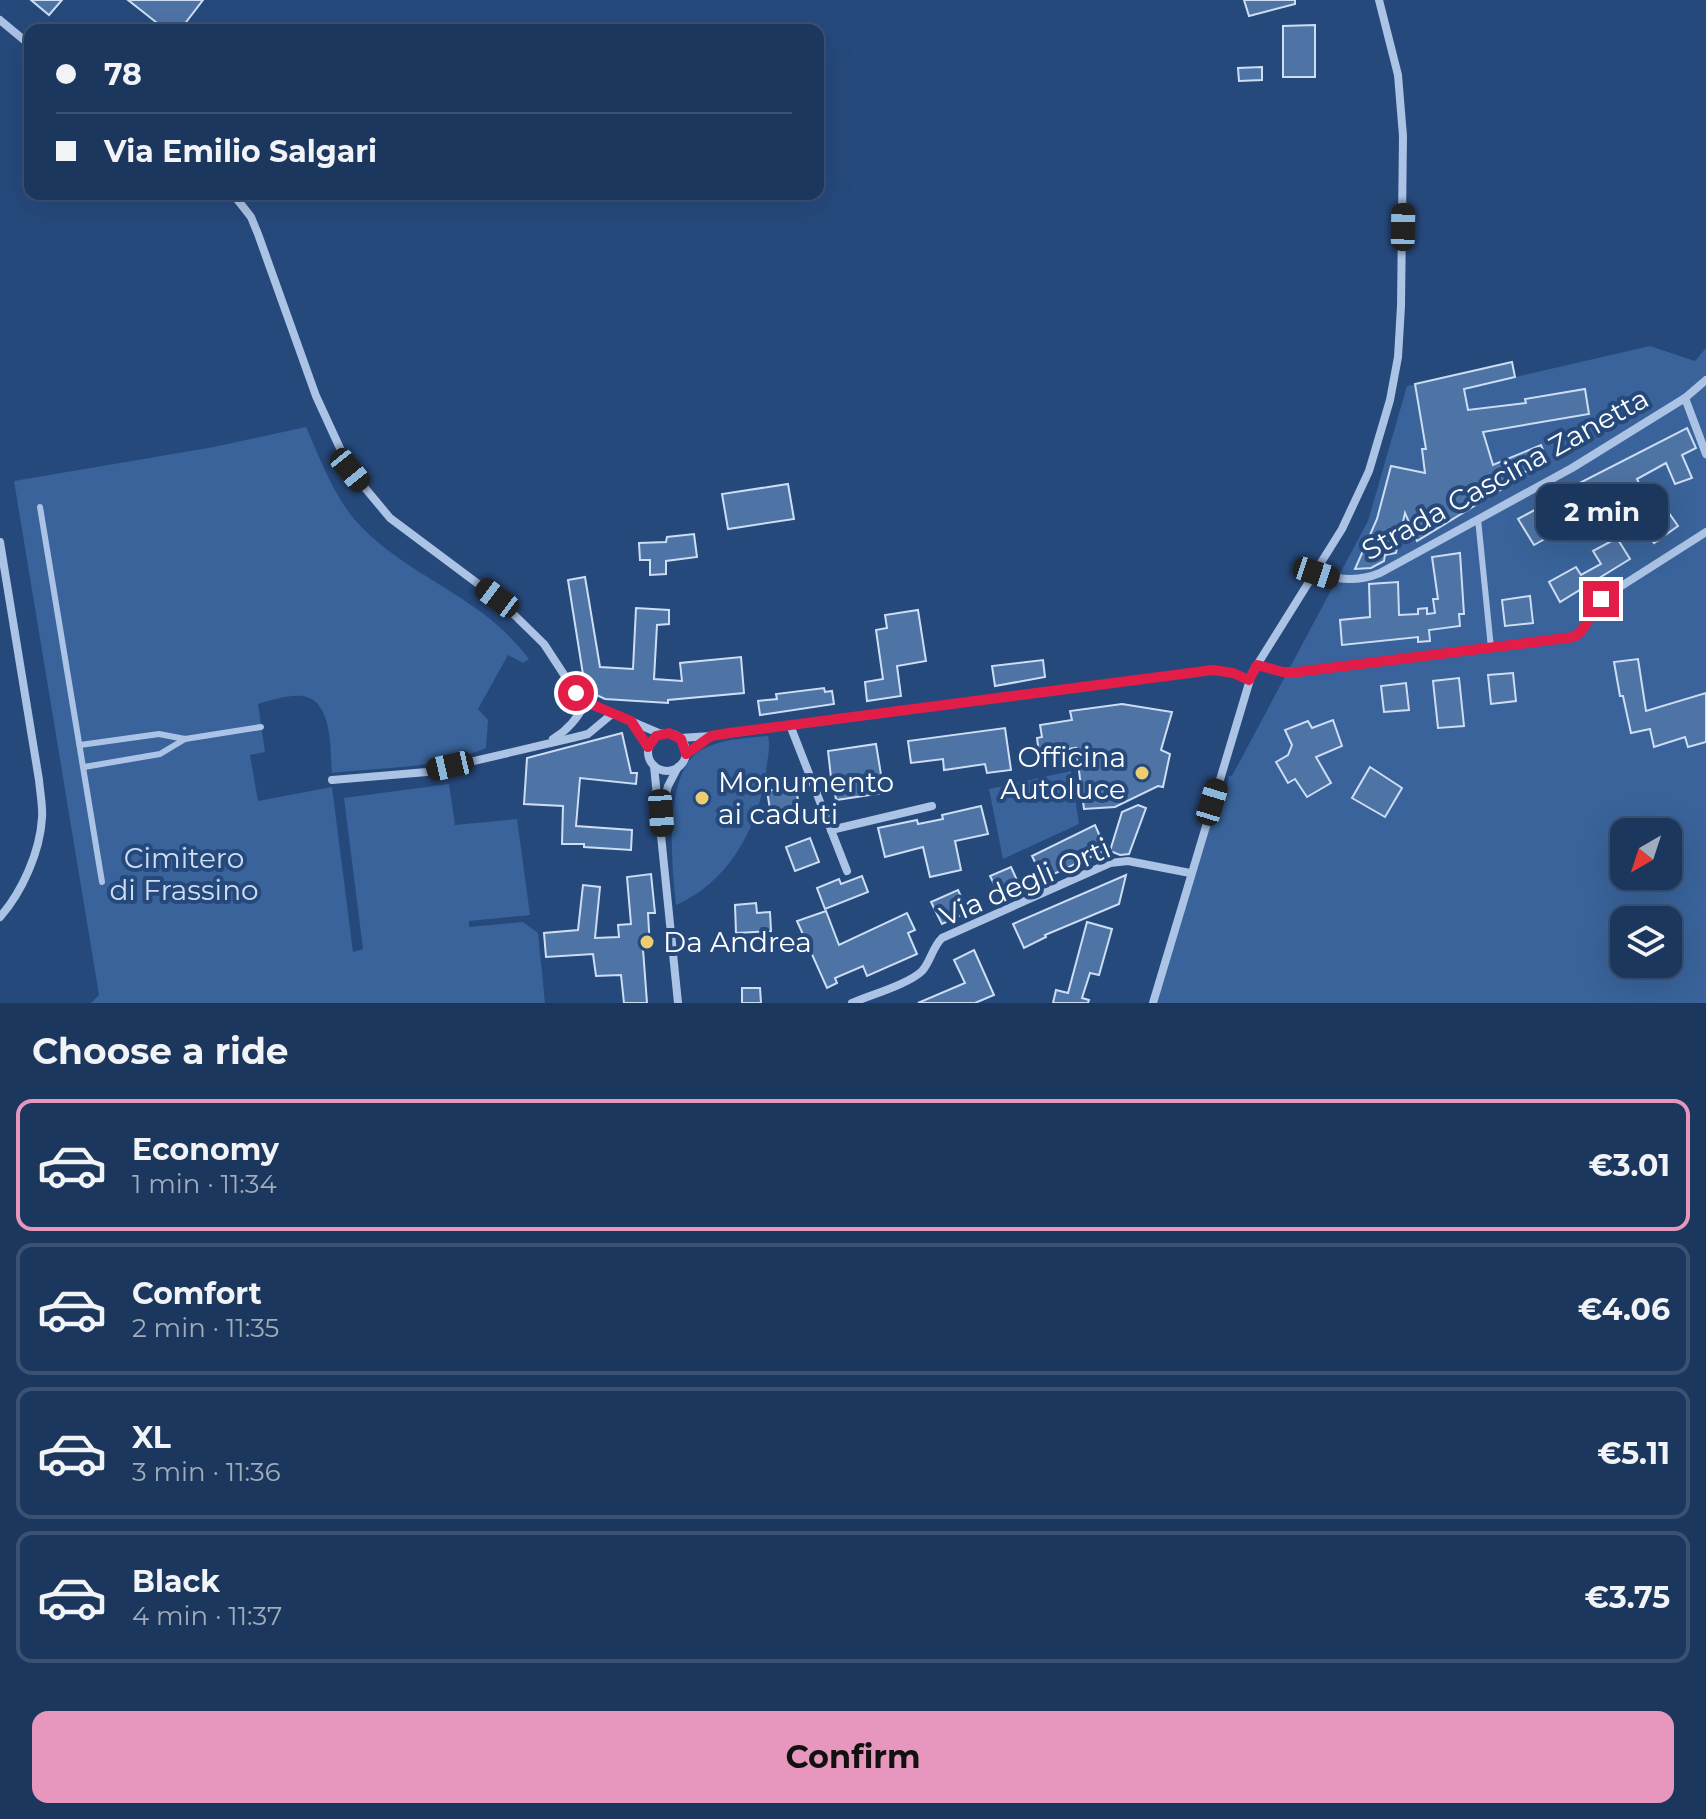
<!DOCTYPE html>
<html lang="en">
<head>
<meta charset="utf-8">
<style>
  body { margin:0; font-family:Montserrat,sans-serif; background:#294266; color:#f1f3f6; height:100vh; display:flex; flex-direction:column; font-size:30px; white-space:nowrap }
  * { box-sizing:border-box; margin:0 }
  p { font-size:26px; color:#a0acbc }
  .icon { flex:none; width:44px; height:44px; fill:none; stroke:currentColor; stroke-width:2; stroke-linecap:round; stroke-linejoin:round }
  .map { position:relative; height:1003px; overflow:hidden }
  .sheet { display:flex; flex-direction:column; background:#1c375d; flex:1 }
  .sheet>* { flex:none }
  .top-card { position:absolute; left:24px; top:24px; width:800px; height:176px; border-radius:16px; box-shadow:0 8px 32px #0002,0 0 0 2px #3a5172; display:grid; align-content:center; height:176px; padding:0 32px; background:#1c375d }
  .needle { width:52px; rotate:219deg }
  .buttons { position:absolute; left:1610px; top:818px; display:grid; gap:16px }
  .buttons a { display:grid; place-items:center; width:72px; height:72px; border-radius:16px; background:#1c375d; box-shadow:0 8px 32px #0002,0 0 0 2px #3a5172; font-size:40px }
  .end { position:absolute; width:36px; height:36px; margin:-18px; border:10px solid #e11d48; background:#fff; box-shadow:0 0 0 4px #fff }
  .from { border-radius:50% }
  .bubble { position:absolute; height:56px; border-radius:16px; background:#1c375d; box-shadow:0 8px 32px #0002,0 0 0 2px #3a5172; font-size:26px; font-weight:700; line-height:56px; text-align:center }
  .car { position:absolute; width:24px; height:48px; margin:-24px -12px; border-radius:10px; box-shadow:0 0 6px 2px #0007; background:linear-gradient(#222 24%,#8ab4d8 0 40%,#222 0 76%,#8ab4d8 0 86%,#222 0) }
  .top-card b { display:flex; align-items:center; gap:28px; height:76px; font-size:30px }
  .top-card b+b { border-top:2px solid #3a5172 }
  .top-card i { width:20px; height:20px; background:#f1f3f6 }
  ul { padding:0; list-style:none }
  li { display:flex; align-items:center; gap:24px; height:132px; margin:0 16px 12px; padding:0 16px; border:4px solid #3a5172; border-radius:16px }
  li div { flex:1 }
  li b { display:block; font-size:30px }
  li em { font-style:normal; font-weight:700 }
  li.active { border-color:#e797bd }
  li>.icon { width:72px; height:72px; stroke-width:1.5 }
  h2 { padding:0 32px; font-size:36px; line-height:96px }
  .primary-button { display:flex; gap:16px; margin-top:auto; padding:16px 32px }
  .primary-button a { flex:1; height:92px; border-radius:16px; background:#e797bd; color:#111; font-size:32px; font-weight:700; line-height:92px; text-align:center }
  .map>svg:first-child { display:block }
</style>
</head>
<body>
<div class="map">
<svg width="1706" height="1003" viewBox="0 0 1706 1003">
  <rect width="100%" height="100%" fill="#26497c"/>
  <!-- green -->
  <g fill="#39639a" fill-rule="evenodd">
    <path d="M1650 346 1695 361 1706 348V1003H1153L1203 832 1227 786 1229 776H1232L1368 521 1407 386 1512 362 1515 377ZM1624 832H1668V876H1624ZM1624 920H1668V964H1624Z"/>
    <path d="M306 427C320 459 333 494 355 520 391 561 443 583 485 615 502 628 516 642 529 659L523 663 508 655 478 709 488 720 486 748C437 769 383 767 332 773 330 750 333 699 302 696 287 695 272 700 258 704L265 752 250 755 258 801 332 787 353 952 363 949 344 798 449 784 455 825 517 819 530 915 469 921V927L523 922 538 933 545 1003H91L99 995 14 481 214 447Z"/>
    <path d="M768 736C771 747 767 760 766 772 758 828 729 882 676 905 672 868 662 772 701 750 721 739 746 738 768 736Z"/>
    <path d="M1071 771 1079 824 1003 859 989 789Z"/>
  </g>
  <!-- building -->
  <g fill="#4e73a5" stroke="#cddef4" stroke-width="2">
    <path d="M31 0H62L49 15Z"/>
    <path d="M128 0H203L180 30H166Z"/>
    <path d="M1244 0H1295V4L1249 16Z"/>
    <path d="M1315 25V77H1283V26Z"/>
    <path d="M1262 67V80L1239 81 1238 68Z"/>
    <path d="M1512 362 1515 377 1464 389 1468 410 1526 403 1525 399 1585 389 1589 414 1483 432 1493 465 1541 445 1548 462 1509 479 1510 484 1417 541 1405 513 1396 553 1385 555 1384 561 1371 568 1355 569 1377 519 1391 466 1425 473 1422 449H1426L1415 384Z"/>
    <path d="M1687 428 1696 448 1682 455 1692 478 1675 484 1666 463 1637 479 1639 483 1577 515 1564 491Z"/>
    <path d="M788 484 794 519 728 529 722 494Z"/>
    <path d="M1662 503 1678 526 1654 543 1639 520Z"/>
    <path d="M1542 506 1557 532 1534 545 1518 519Z"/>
    <path d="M694 534 697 557 666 561V574L650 575V560H640L639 543 666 542 667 537Z"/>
    <path d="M1617 538 1630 559 1560 602 1549 582 1576 567 1581 575 1601 564 1593 551Z"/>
    <path d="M1460 553 1464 614H1459L1460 626 1429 630 1430 641 1418 642V637L1342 645 1340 620 1370 617 1369 584 1398 582 1399 615 1418 614V609L1427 608V614L1435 613 1433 599H1438L1432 557Z"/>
    <path d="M585 577 600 667 633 669 636 608 669 610V624L657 625 654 679 682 681 680 663 741 657 744 693 668 700V703L605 699 592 693 585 687 568 580Z"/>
    <path d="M1530 596 1533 623 1505 626 1502 600Z"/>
    <path d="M918 610 926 661 897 666 901 696 867 701 865 682 883 679 876 630 887 628 885 615Z"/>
    <path d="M1638 659 1646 711 1706 693V742L1688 747 1685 737 1654 747 1650 729 1631 733 1623 696H1620L1614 662Z"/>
    <path d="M1043 660 1045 677 995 686 992 666Z"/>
    <path d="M1513 673 1516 701 1491 704 1488 675Z"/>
    <path d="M1459 678 1464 726 1438 728 1433 681Z"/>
    <path d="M1406 683 1409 710 1384 712 1381 686Z"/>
    <path d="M824 688 825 692 832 691 834 704 760 715 758 701 777 699 776 694Z"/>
    <path d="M1122 704 1172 712 1161 750 1170 754 1163 787 1158 786 1115 807 1084 809 1076 748 1039 753 1037 738 1042 737 1040 725 1072 720 1070 711Z"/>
    <path d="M1333 720 1342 746 1316 757 1331 783 1307 797 1295 779 1288 783 1276 762 1288 755 1292 745 1285 730 1308 721 1312 728Z"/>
    <path d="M1005 728 1011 770 987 773 985 764 944 770 943 759 911 763 908 741Z"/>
    <path d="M622 733 631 773H637L636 784 580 778 576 826 632 830 631 850 584 847V844H562L563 806 524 804 527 758Z"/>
    <path d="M876 744 884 793 836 800 834 785 832 786 828 751Z"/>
    <path d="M1370 767 1402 788 1385 817 1352 798Z"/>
    <path d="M779 789 780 791 796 789 800 811 771 815 767 791Z"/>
    <path d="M1138 805 1146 808 1129 854 1120 855 1110 851 1122 812Z"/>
    <path d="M981 806 988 834 955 841 961 870 930 877 923 847 885 857 878 828 917 820 918 824 943 819 942 815Z"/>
    <path d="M1095 825 1106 850 1043 879 1032 856Z"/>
    <path d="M810 838 819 862 795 871 786 847Z"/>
    <path d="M1011 867 1021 889 1001 898 990 876Z"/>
    <path d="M651 874 655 913H648L650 948 643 949 647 1003H624L621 975 596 976 593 954 546 957 544 933 578 930 583 885 600 887 595 938 619 937 618 925 631 924 627 877Z"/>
    <path d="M1126 875 1119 904 1045 935 1046 937 1024 948 1013 924Z"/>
    <path d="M862 876 868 892 825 909 817 888 839 879 841 884Z"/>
    <path d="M958 890 968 912 942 924 931 902Z"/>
    <path d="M756 903 757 913 770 912 771 931 736 933 735 905Z"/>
    <path d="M826 911 839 945 907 913 915 930 908 933 917 954 867 976 863 966 835 978 837 983 827 988 797 921Z"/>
    <path d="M1087 922 1112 929 1099 975 1090 973 1082 998 1089 1000 1088 1003H1053L1056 990 1068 993Z"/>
    <path d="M974 950 994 995 975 1003H918L965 983 954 960Z"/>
    <path d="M742 988H760L761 1003H742Z"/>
  </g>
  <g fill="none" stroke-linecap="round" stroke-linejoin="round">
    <!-- lane -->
    <g stroke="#abc3e5" stroke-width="6">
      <path d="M40 507 102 882"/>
      <path d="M1478 519 1491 648"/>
      <path d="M80 745 159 734 185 739 261 727"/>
      <path d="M84 767 160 754 185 739"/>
    </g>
    <!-- street -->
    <g stroke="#abc3e5" stroke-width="8">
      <path d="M0 20 30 45"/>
      <path d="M233 194 251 217 258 234 316 396 350 470 390 518 497 598 544 644 576 693 586 702 661 734"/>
      <path d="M1685 398 1706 454"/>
      <path d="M0 542 39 780C40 792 43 806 42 818 40 852 22 892 0 917"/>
      <path d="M1316 573C1339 580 1358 582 1380 573L1572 468 1685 398 1706 380"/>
      <path d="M1257 665 1283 672H1298L1574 637C1589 628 1589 611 1601 599L1706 532"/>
      <path d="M631 722 648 747"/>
      <path d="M790 725 847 871"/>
      <circle cx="667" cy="752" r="19"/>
      <path d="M680 738 711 736 1213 670 1233 673 1249 680"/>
      <path d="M553 739C568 730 578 718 586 702"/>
      <path d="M686 754 710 737"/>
      <path d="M654 766 678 1003"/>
      <path d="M332 780 427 772 572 738 588 734 612 714"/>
      <path d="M662 808 668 786 678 767"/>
      <path d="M831 830 932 806"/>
      <path d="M852 1003C870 995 909 984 922 971 931 961 932 948 942 938L1110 863 1128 861 1190 873"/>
      <path d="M1153 1003 1252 673 1342 529 1369 471 1390 400 1398 357 1401 306 1403 136 1398 75 1379 0"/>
    </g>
  </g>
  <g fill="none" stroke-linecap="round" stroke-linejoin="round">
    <!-- route -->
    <path stroke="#e11d48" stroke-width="10" d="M576 693 586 702 631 721 648 747 656 736 669 733 681 739 686 754 711 736 729 733 1213 670 1233 673 1249 680 1257 665 1283 672H1298L1574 637C1589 628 1589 611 1601 599"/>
  </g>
  <!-- markers -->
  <g fill="#edcd70" stroke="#26497c" stroke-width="3">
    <circle cx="1142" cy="773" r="8"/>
    <circle cx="702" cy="798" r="8"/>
    <circle cx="647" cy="942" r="8"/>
  </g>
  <g text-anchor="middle" stroke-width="8" stroke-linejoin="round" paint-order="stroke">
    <!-- street labels -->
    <g font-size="28" fill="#fff" stroke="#26497c">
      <text transform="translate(1505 474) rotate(-29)" y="10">Strada Cascina Zanetta</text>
      <text transform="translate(1025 882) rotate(-23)" y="10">Via degli Orti</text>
    </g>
    <!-- poi labels -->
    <g font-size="28" fill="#fff" stroke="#26497c" text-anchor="start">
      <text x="1126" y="767" text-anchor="end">Officina<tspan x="1126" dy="32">Autoluce</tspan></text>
      <text x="718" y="792">Monumento<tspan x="718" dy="32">ai caduti</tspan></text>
      <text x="663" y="952">Da Andrea</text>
    </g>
    <!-- park labels -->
    <g font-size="28" fill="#cddef4" stroke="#26497c">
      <text x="184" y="868">Cimitero<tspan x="184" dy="32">di Frassino</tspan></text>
    </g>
  </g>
</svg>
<div class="buttons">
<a><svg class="needle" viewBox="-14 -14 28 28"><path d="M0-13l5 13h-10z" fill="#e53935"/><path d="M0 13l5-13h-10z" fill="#a0acbc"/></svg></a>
<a><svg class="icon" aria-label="layers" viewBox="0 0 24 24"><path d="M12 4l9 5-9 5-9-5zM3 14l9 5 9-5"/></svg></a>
</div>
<i class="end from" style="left:576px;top:693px"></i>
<i class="end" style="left:1601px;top:599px"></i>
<div class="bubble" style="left:1536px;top:484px;width:132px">2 min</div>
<i class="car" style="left:1403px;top:227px;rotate:1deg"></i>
<i class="car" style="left:350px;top:470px;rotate:141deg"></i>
<i class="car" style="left:1316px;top:573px;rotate:108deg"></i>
<i class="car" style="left:497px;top:598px;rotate:307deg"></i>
<i class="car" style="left:450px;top:766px;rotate:257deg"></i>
<i class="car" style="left:1212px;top:802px;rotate:17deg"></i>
<i class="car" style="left:661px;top:813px;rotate:176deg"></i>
<div class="top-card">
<b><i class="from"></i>78</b>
<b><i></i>Via Emilio Salgari</b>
</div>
</div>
<section class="sheet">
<h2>Choose a ride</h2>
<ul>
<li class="active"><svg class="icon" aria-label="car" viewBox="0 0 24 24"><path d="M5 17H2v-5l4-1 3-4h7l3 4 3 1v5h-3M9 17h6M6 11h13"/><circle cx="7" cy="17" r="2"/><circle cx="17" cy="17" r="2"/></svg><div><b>Economy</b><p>1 min · 11:34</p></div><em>€3.01</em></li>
<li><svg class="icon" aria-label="car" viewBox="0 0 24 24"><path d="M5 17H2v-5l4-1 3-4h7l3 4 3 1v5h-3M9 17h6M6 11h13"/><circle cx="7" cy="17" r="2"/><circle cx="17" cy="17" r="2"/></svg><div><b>Comfort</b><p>2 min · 11:35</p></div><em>€4.06</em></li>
<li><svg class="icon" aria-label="car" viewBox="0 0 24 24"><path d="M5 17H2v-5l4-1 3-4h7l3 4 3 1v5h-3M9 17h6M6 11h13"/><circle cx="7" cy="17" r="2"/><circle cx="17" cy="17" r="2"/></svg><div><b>XL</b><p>3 min · 11:36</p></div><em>€5.11</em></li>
<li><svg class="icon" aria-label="car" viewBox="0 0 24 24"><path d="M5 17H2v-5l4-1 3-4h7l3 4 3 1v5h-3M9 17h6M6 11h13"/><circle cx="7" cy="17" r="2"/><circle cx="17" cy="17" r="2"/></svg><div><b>Black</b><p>4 min · 11:37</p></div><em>€3.75</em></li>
</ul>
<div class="primary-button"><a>Confirm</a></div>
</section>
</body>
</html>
